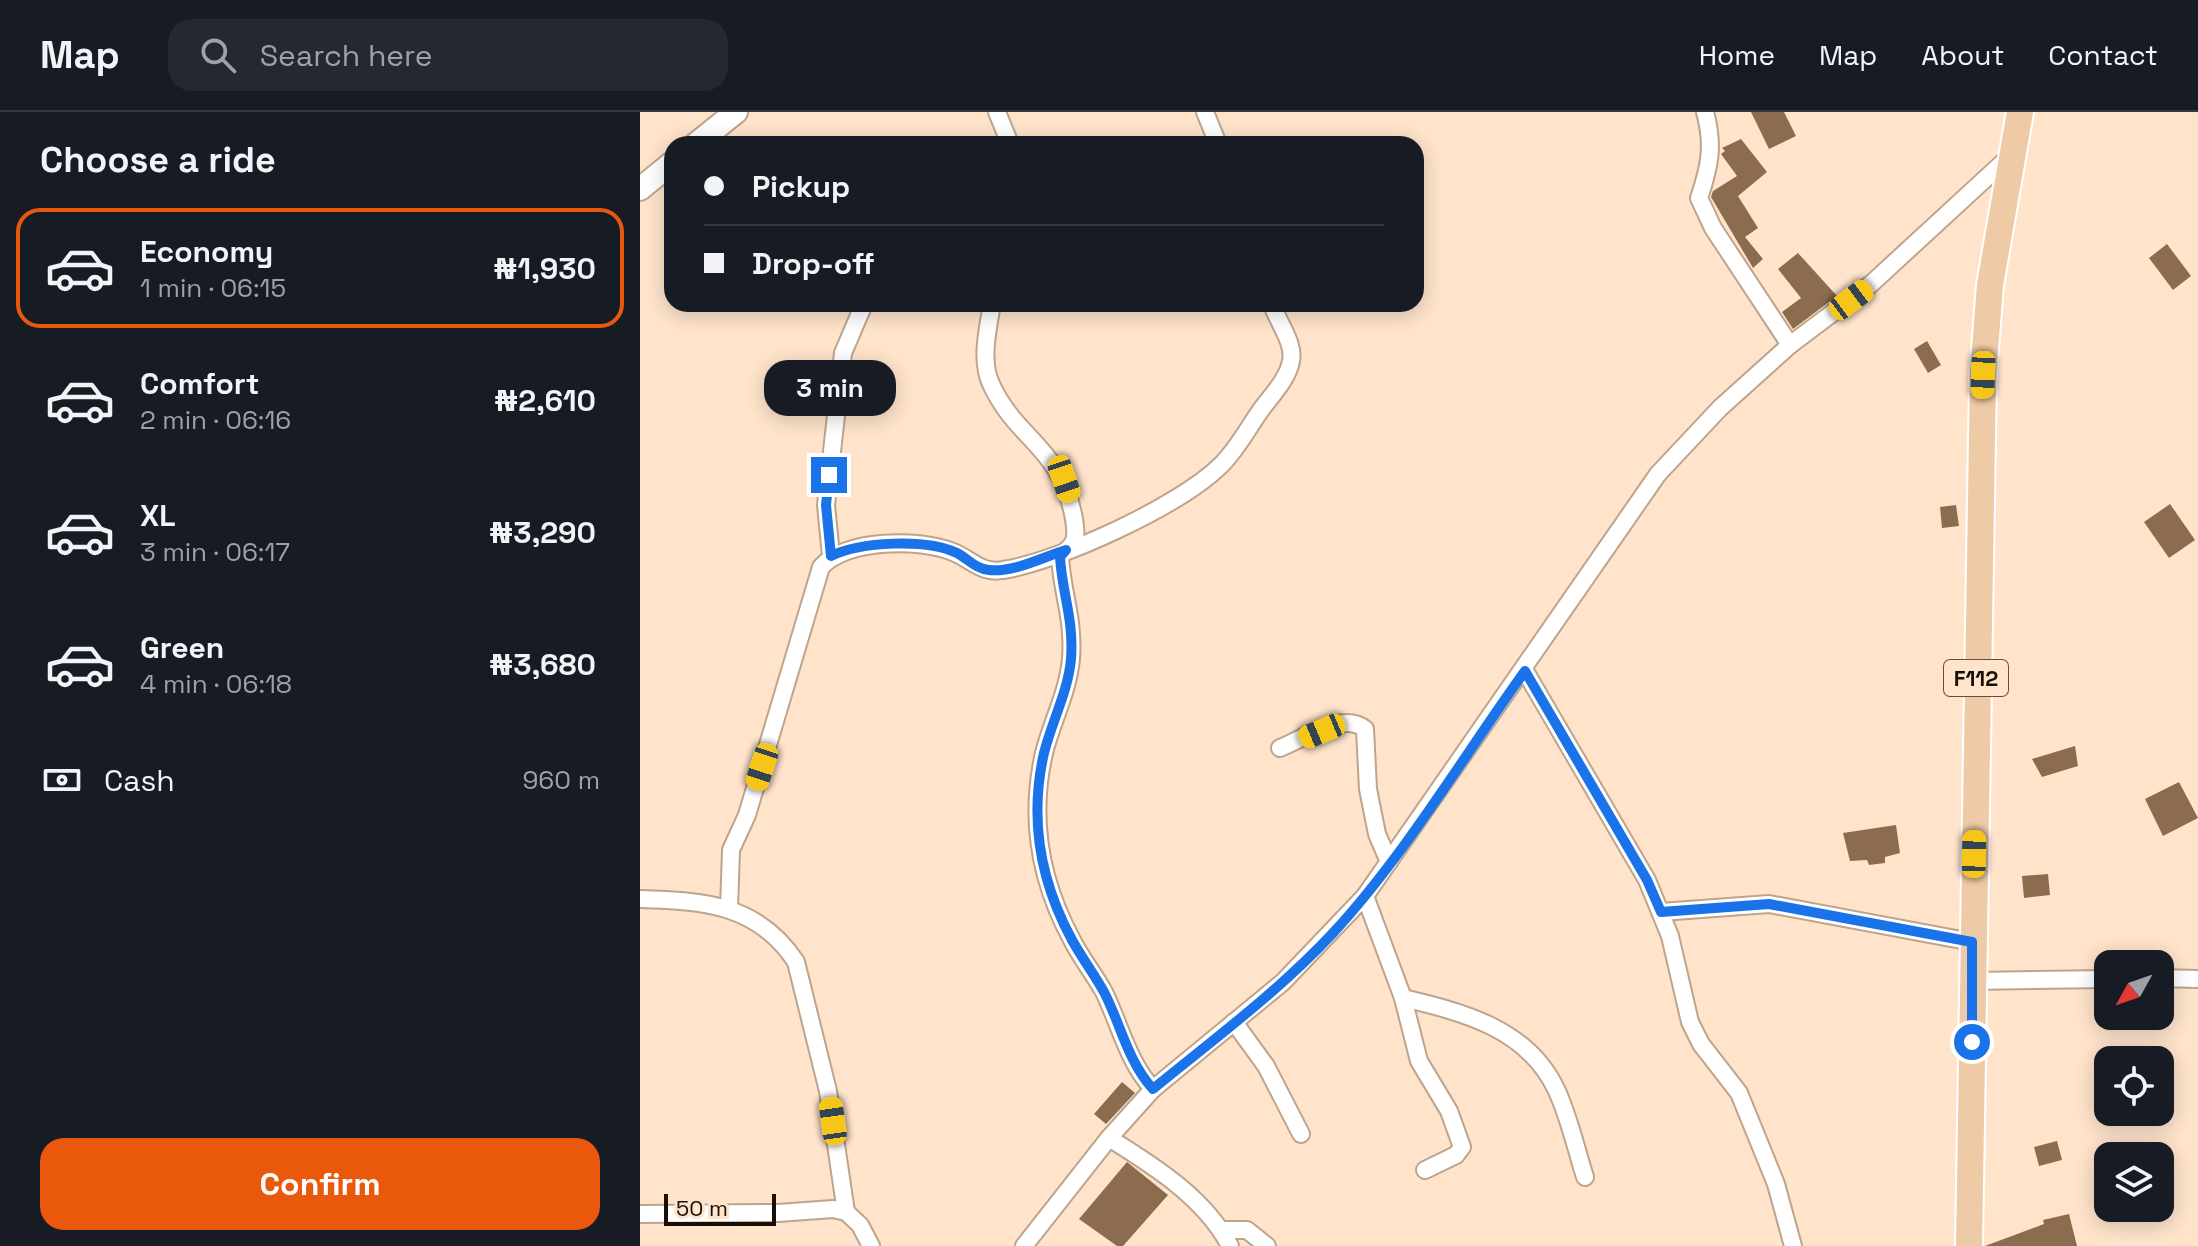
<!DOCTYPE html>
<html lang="en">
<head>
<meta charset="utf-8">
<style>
  body { margin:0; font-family:"Space Grotesk",sans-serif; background:#242831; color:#f1f3f6; height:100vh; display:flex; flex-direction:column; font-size:30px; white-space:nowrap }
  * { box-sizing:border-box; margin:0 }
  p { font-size:26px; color:#9ea1a6 }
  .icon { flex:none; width:44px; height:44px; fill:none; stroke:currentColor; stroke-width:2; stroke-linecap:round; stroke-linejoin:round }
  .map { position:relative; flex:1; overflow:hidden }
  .sheet { display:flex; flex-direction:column; background:#171b24; width:640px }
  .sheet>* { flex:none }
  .top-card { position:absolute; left:24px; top:24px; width:760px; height:176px; border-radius:24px; box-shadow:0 4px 20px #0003; display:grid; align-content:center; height:176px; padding:0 40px; background:#171b24 }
  .needle { width:52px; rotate:230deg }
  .controls { position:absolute; left:1454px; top:838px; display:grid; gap:16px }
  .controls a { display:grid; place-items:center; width:80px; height:80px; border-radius:16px; background:#171b24; box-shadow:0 4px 20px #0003; font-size:40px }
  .scale { position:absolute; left:24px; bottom:20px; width:112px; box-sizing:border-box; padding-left:8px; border:4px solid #180f07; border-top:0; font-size:22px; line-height:28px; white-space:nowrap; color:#180f07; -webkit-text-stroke:6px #ffe4cb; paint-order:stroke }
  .end { position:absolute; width:36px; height:36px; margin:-18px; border:10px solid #1a73e8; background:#fff; box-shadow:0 0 0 4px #fff }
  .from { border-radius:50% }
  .bubble { position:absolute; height:56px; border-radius:24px; background:#171b24; box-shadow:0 4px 20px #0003; font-size:26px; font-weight:600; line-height:56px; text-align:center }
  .car { position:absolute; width:24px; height:48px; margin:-24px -12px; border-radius:10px; box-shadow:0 0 6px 2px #0007; background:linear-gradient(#f5c518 24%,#345 0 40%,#f5c518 0 76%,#345 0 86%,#f5c518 0) }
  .top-card b { display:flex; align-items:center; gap:28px; height:76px; font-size:30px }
  .top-card b+b { border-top:2px solid #363941 }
  .top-card i { width:20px; height:20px; background:#f1f3f6 }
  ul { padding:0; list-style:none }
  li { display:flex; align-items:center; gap:24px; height:120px; margin:0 16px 12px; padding:0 24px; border:4px solid transparent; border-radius:24px }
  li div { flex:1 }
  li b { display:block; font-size:30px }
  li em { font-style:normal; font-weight:600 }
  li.active { border-color:#ea580c }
  li>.icon { width:72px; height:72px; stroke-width:1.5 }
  h2 { padding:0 40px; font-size:36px; line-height:96px }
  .pay { display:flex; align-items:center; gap:20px; height:88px; padding:0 40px; font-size:30px }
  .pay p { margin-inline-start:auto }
  .cta { display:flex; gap:16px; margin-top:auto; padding:16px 40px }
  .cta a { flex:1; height:92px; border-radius:24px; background:#ea580c; color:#fff; font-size:32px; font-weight:600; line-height:92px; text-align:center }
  header { display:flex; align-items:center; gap:48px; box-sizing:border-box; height:112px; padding:0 40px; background:#171b24; border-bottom:2px solid #363941 }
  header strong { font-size:38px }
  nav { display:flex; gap:44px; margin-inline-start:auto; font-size:28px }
  .search { width:560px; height:72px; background:#242831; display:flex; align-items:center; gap:20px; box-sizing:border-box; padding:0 28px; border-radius:24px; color:#9ea1a6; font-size:30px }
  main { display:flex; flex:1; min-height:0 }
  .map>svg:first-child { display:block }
</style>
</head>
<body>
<header>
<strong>Map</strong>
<div class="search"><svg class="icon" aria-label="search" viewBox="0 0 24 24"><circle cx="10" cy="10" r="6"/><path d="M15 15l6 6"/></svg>Search here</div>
<nav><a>Home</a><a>Map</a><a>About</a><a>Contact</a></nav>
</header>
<main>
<section class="sheet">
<h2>Choose a ride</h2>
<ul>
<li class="active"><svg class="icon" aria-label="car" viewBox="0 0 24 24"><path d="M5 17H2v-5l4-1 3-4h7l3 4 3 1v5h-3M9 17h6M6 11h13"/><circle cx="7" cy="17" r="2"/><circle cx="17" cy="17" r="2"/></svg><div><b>Economy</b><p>1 min · 06:15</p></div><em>₦1,930</em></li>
<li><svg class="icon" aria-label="car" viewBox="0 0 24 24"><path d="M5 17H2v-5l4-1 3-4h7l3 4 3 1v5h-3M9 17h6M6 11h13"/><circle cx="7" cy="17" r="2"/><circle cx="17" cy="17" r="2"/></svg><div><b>Comfort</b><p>2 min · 06:16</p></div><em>₦2,610</em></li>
<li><svg class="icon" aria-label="car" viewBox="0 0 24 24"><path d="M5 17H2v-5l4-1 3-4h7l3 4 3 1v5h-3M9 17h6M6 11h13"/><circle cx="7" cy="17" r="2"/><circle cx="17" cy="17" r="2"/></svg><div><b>XL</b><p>3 min · 06:17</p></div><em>₦3,290</em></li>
<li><svg class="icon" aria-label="car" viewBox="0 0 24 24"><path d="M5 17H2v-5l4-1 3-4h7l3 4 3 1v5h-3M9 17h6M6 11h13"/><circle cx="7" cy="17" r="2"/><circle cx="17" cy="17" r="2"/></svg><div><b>Green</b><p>4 min · 06:18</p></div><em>₦3,680</em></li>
</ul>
<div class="pay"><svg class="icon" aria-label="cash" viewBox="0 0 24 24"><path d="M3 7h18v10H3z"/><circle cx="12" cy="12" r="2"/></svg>Cash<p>960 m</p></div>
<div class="cta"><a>Confirm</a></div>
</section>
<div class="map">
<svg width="1558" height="1134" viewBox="0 0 1558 1134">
  <rect width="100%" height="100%" fill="#ffe4cb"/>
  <!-- building -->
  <g fill="#8c6c4f">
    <path d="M1111 0H1144L1156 24 1129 37Z"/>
    <path d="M1101 27 1127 60 1098 84 1118 116 1105 125 1123 147 1113 156 1071 85 1073 79 1097 64 1081 42 1085 39 1082 36Z"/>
    <path d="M1527 132 1551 164 1533 178 1509 146Z"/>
    <path d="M1158 141 1197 184 1153 217 1142 200 1161 186 1138 157Z"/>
    <path d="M1287 229 1301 253 1288 261 1274 237Z"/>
    <path d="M1530 392 1555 428 1529 446 1504 410Z"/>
    <path d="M1316 393 1319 414 1302 416 1300 395Z"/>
    <path d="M1435 634 1438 654 1402 665 1392 647Z"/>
    <path d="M1539 670 1558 706 1523 724 1505 687Z"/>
    <path d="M1256 713 1260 741 1245 745V751L1229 753 1227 748 1210 749 1203 721Z"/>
    <path d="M1408 762 1410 783 1384 786 1382 764Z"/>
    <path d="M482 970 495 981 466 1012 454 1002Z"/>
    <path d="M1417 1029 1422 1048 1399 1054 1394 1035Z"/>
    <path d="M487 1050 528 1083 483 1134H477L439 1107Z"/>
    <path d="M1429 1102 1437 1134H1345L1404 1112 1403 1108Z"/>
  </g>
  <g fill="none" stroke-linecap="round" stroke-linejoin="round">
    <!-- street casing -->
    <g stroke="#bea48d" stroke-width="20">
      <g id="street">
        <path d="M357 0 370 32"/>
        <path d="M565 0 578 32"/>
        <path d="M1065 0C1074 33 1070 54 1059 86L1073 116 1150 233"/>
        <path d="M352 192C348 216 340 249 351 272 377 329 421 334 434 407 435 415 437 424 433 431 430 436 424 440 420 445 422 482 434 505 431 547 428 580 412 609 404 641 389 707 400 769 432 828 441 846 454 862 464 880 480 913 488 950 513 977"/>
        <path d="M191 444 186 393 203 241 224 192"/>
        <path d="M885 559 1007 768 1030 824 1050 910 1061 932 1099 981 1136 1072 1153 1134"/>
        <path d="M640 636C663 627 703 599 725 617L728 677 737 722 749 750"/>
        <path d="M725 784 763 886 779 949 809 999 822 1035 816 1043 785 1058"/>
        <path d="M0 787C64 789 118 792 156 850L188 979 206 1100"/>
        <path d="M89 797 91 738 107 703 181 455C206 427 279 426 313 440 331 447 341 462 363 458 420 449 539 394 580 354 597 338 609 314 623 295 633 282 648 266 651 249 655 231 637 209 632 192"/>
        <path d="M1021 800 1129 792 1332 830"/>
        <path d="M1520 866 1558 867"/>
        <path d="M1332 869 1468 867"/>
        <path d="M763 886C822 900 887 916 916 977 929 1004 936 1037 945 1065"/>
        <path d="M594 910 626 954 661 1022"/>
        <path d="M469 1026C514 1054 565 1086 590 1134"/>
        <path d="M0 1102 138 1101 193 1097 206 1100 220 1113 231 1134"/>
        <path d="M582 1118H607L627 1134"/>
        <path d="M384 1134 469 1026 513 977 643 870 725 784 1018 362 1080 296 1150 233 1231 172 1370 44"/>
      </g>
    </g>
    <!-- secondary casing -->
    <g stroke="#bea48d" stroke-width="26">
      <g id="secondary">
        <path d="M56 32 96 0"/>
        <path d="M0 77 32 51"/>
      </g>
    </g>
    <!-- primary casing -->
    <g stroke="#fff" stroke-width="30">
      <path id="primary" d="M1329 1134 1343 263 1350 173 1380 0"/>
    </g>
    <!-- street -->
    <use href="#street" stroke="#fff" stroke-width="16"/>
    <!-- secondary -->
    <use href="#secondary" stroke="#fff" stroke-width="22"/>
    <!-- primary -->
    <use href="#primary" stroke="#efcaa6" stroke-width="26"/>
  </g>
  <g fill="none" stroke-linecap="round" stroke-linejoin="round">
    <!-- route -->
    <path stroke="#1a73e8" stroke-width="10" d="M189 363 186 393 191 444C220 430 286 426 317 441 328 447 336 457 349 458 373 461 403 445 426 438L420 445C422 481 434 507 431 547 428 580 412 609 404 641 389 707 400 769 432 828 442 846 454 862 464 880 481 913 488 950 513 977 574 927 639 879 693 821 765 743 823 645 885 559L1007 768 1021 800 1129 792 1332 830V930"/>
  </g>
  <g text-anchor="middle" stroke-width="8" stroke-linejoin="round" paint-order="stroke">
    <!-- shield labels -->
    <rect fill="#ffe4cb" stroke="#5d4f42" stroke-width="2" x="1304" y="548" width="64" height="36" rx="6"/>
    <g font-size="22" font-weight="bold" fill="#180f07">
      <text x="1336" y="574">F112</text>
    </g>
  </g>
</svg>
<div class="controls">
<a><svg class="needle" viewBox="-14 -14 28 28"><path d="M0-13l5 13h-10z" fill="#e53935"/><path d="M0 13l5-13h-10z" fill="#9ea1a6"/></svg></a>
<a><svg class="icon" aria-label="locate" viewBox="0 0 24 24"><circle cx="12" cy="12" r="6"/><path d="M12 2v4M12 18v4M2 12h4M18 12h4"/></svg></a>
<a><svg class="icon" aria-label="layers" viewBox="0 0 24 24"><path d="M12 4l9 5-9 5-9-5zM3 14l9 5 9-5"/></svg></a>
</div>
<div class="scale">50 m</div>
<i class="end from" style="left:1332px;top:930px"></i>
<i class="end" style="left:189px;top:363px"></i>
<div class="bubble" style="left:124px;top:248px;width:132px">3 min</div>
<i class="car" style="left:1211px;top:188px;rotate:53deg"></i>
<i class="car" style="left:1343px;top:263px;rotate:182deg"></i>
<i class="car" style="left:424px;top:367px;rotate:161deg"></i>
<i class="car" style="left:682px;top:619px;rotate:247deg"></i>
<i class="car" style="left:122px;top:655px;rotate:198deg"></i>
<i class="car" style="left:1334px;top:742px;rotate:1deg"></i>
<i class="car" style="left:193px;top:1009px;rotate:352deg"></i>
<div class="top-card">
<b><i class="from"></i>Pickup</b>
<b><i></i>Drop-off</b>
</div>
</div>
</main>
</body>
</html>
